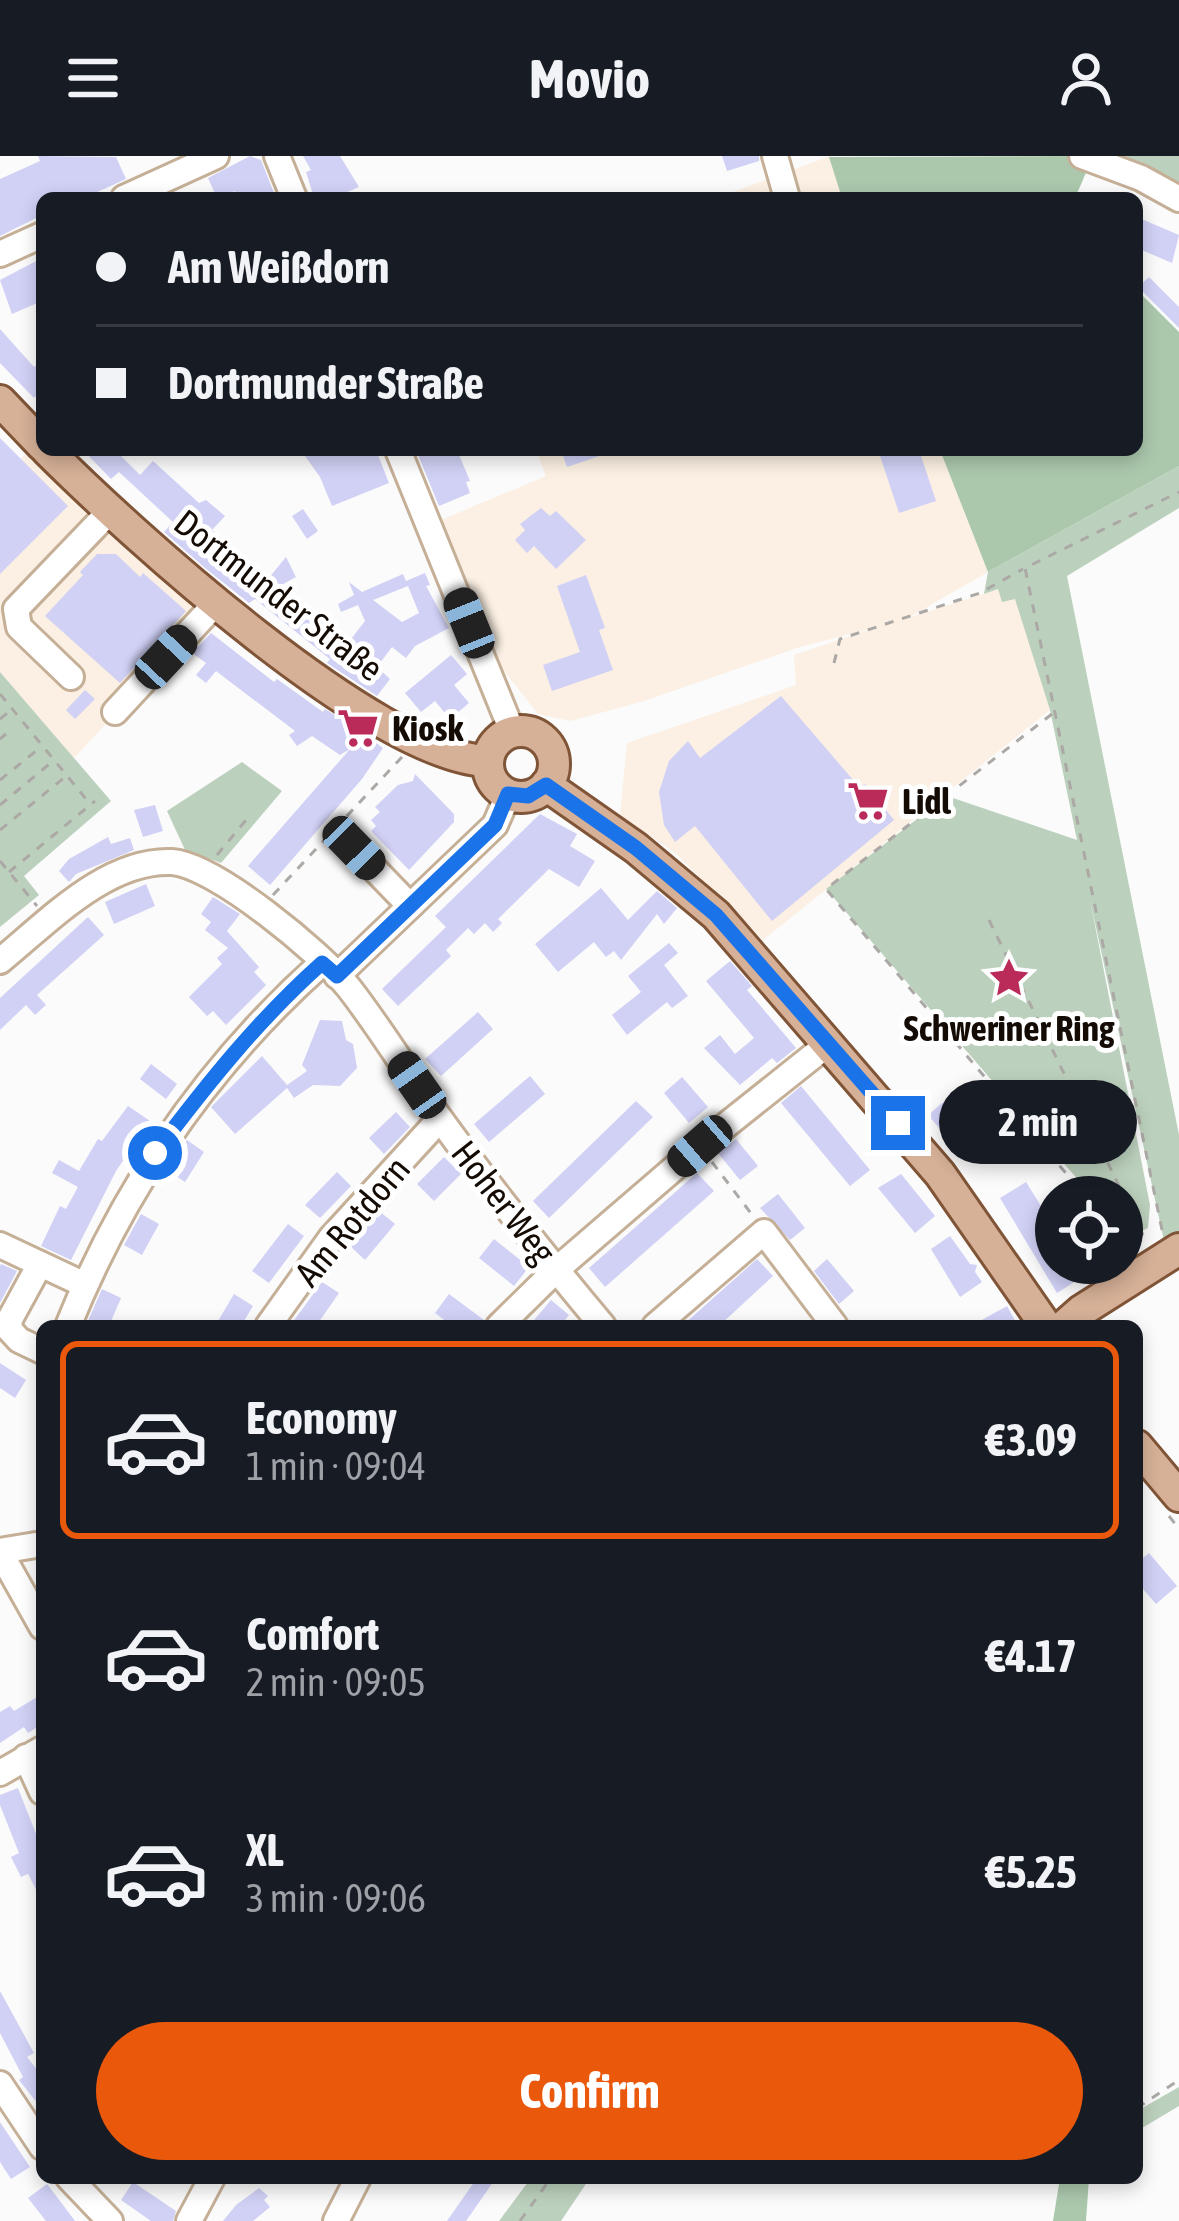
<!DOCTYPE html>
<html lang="en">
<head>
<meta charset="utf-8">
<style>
  body { margin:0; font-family:"Asap Condensed",sans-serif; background:#20242c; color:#f1f3f6; height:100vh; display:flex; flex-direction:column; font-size:45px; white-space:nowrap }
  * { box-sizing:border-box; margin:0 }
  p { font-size:39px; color:#9ea1a6 }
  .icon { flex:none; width:66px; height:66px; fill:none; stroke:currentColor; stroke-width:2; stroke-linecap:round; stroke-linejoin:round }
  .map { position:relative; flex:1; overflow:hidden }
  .panel { position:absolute; left:36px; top:1164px; width:1107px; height:864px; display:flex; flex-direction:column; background:#171b24; border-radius:18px; box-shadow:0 6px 18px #0003 }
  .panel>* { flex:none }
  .guide { position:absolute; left:36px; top:36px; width:1107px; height:264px; border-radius:18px; box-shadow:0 6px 18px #0003; display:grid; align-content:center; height:264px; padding:0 60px; background:#171b24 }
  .tools { position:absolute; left:1035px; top:1020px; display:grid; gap:24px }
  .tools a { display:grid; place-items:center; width:108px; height:108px; border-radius:50%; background:#171b24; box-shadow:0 6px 18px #0003; font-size:60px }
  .end { position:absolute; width:54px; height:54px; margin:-27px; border:15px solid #1a73e8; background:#fff; box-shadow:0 0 0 6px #fff }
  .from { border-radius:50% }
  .bubble { position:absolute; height:84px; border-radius:42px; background:#171b24; box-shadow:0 6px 18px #0003; font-size:39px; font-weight:700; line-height:84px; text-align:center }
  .car { position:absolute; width:36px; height:72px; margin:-36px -18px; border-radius:15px; box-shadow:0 0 9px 3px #0007; background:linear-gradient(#222 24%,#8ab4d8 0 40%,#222 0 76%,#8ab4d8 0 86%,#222 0) }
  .guide b { display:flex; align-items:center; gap:42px; height:114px; font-size:45px }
  .guide b+b { border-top:3px solid #363941 }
  .guide i { width:30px; height:30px; background:#f1f3f6 }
  ul { padding:21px 0 0; list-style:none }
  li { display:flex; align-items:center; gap:36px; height:198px; margin:0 24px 18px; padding:0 36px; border:6px solid transparent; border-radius:18px }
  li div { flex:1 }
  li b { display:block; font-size:45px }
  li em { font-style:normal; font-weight:700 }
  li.current { border-color:#ea580c }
  li>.icon { width:108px; height:108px; stroke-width:1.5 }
  .button { display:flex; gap:24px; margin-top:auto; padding:24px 60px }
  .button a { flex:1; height:138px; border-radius:72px; background:#ea580c; color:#fff; font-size:48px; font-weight:700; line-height:138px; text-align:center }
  header { display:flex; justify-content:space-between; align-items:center; height:156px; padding:0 60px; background:#171b24; font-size:54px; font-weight:700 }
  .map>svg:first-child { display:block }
</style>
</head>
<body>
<header><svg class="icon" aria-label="menu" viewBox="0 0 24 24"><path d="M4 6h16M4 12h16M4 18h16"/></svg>Movio<svg class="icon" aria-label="person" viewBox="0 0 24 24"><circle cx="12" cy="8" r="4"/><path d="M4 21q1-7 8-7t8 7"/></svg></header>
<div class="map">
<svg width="1179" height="2065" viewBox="0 0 1179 2065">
  <rect width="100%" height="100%" fill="#fbfbfb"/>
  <!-- built -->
  <g fill="#fbf0e3">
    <path d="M830 0 843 42H717Z"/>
    <path d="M536 294H940L988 416 908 462 998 433 1018 441 1050 554 763 784 675 697 620 659 627 587 796 529 794 499 877 471 800 491 644 545 571 565 538 558 497 506 441 364 546 320Z"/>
    <path d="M26 298 208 458 74 602 0 516V324Z"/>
  </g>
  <!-- green -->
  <g fill="#bcd1bd">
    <path d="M1083 0H1179V34Z"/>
    <path d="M1179 310V352L1067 420 1179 979V1075L1164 1085 1090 744 1150 1049 1148 1072 1132 1080 1122 1074V1041H1093L826 733 947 640 1077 684 1050 554 1015 443 1002 446 998 433 984 438 988 416Z"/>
    <path d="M0 516 111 645 24 720 39 739 0 771Z"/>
    <path d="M242 606 282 635 221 707 185 694 167 655Z"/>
    <path d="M1179 1931V1950L1142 1972 1137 1970V1955Z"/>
    <path d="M531 2022H590L561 2065H499Z"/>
  </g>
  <!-- forest -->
  <g fill="#abc8ad">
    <path d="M1083 0 1092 3 1075 42H842L829 1Z"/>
    <path d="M1137 134 1179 176V310L988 416 940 294H1137Z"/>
    <path d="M1060 2022H1089L1086 2065H1053Z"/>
  </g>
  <!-- building -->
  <g fill="#d0d1f5" fill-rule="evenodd">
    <path d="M38 0 116 1 126 23 84 42H42V59L0 80V23L40 5Z"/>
    <path d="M250 0 261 4 276 42H251L248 36 238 40 235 35 217 42 208 22Z"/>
    <path d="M303 0H340L359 31 333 42H314L306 16 311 14Z"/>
    <path d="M722 0H759V5L727 15Z"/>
    <path d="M1137 61 1179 79 1172 107 1137 92Z"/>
    <path d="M42 102V145L12 158 0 124Z"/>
    <path d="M1149 121 1179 151V172L1138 131Z"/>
    <path d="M0 173 34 211 42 206V234L34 242 0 207Z"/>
    <path d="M0 282 68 350 0 418Z"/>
    <path d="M83 294H115L140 319 153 305 199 347 206 344 225 360 212 374 268 423 286 401 296 421 278 431 348 487 365 465 358 449 341 456 338 448 354 439 349 426 362 436 403 418 406 425 425 417 430 429 426 430 449 472 415 490 406 502 392 491 377 511 390 523 377 540 327 507 330 503 255 443 249 447 205 412 164 376 173 366 119 316 111 323ZM408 430 419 457 402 466 373 444Z"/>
    <path d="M316 294H376L389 327 332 350 320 321 305 300Z"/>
    <path d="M416 294H457L470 325 466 326 470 337 439 350Z"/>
    <path d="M561 294H610L611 296 567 311Z"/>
    <path d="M878 294H919L936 345 899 357Z"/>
    <path d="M541 352 550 360 556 355 586 384 556 413 534 390 527 397 515 384 525 374 520 368Z"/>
    <path d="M303 353 318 375 307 383 292 360Z"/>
    <path d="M97 398H116L140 421 143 417 186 455 120 527 45 460 83 419 80 416Z"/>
    <path d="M586 419 605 472 599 474 613 514 552 535 543 509 580 496 557 430Z"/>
    <path d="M211 477 274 526 277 523 323 556 325 553 351 569 348 578 352 582 360 575 383 592 362 623 270 729 248 710 350 593 340 599 312 580 297 590 289 579 295 575 216 515 206 527 196 519 206 507 192 497Z"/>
    <path d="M451 499 467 518 454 529 469 547 450 563 435 545 421 556 405 537Z"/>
    <path d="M85 534 95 543 75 563 66 554Z"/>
    <path d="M781 540 860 632 865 628 894 664 772 765 695 670 675 686 664 669 659 636 669 605 688 585 700 602Z"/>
    <path d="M415 618 454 658V666L409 714 371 675 376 670 371 664 380 656 375 651 398 629 413 625Z"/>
    <path d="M155 649 163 675 143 681 134 654Z"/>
    <path d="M540 658 577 678 570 690 595 705 579 731 549 713 498 763 502 767 493 776 485 767 474 778 468 772 446 794 451 800 398 850 382 833 446 771 435 760Z"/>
    <path d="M108 681 111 688 130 682 134 694 76 718 69 726 59 715 69 703Z"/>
    <path d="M146 728 155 750 114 768 105 746Z"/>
    <path d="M601 732 628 764 657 735 677 752 664 768 657 758 621 804 614 795 606 801 594 786 558 816 535 788Z"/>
    <path d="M213 741 240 758 227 775 259 811 254 816 266 829 226 869 213 855 207 860 189 841 222 808 217 802 228 792 205 774 211 766 201 758Z"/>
    <path d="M88 761 104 779 37 839 46 849 35 859 26 849 0 874V842Z"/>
    <path d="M669 787 678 797 664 809 688 840 672 852 667 846 627 879 612 859 641 836 628 820Z"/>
    <path d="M730 805 752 830 747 834 796 892 777 907 772 902 740 929 704 892 720 879 735 898 754 882 706 825Z"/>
    <path d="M478 856 493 873 441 920 425 903Z"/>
    <path d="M320 864 342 865 346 884 353 888 357 912 340 930 313 929 294 942 287 932 235 978 211 951 262 900 287 929 307 915 302 909Z"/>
    <path d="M151 908 177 928 166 943 140 923Z"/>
    <path d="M530 920 545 938 489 986 474 968Z"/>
    <path d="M682 921 708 951 689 967 664 937Z"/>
    <path d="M801 930 870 1014 850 1030 781 947Z"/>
    <path d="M954 937 990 979 964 1001 928 959Z"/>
    <path d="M636 945 653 961 549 1062 533 1045Z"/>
    <path d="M128 950 150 965 116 1015 71 1104 41 1090 60 1050 66 1053 78 1031 52 1017 59 1004 79 1015 98 983 102 985Z"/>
    <path d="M396 956 410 971 384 998 369 982Z"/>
    <path d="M736 983 758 1010 740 1024 718 997Z"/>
    <path d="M187 984 204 996 185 1026 167 1014Z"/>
    <path d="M444 1001 461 1018 434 1045 417 1028Z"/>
    <path d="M337 1016 351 1030 320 1062 305 1049Z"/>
    <path d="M697 1017 714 1035 605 1131 589 1112Z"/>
    <path d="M901 1018 935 1060 915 1077 878 1032Z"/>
    <path d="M1026 1026 1056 1074V1107H1076L1084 1120 1057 1137 1000 1042Z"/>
    <path d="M778 1038 805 1072 790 1084 760 1052Z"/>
    <path d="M379 1055 395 1068 365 1104 350 1090Z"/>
    <path d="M141 1058 159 1068 142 1099 124 1089Z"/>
    <path d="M288 1068 304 1080 269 1127 252 1115Z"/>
    <path d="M950 1080 970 1108 977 1109 975 1116 982 1126 960 1141 931 1093Z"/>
    <path d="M494 1083 529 1111 514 1130 479 1102Z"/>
    <path d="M757 1103 773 1120 719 1170H682Z"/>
    <path d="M827 1103 854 1135 839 1148 814 1115Z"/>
    <path d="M1 1108 17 1115 0 1147V1110Z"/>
    <path d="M322 1126 339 1137 316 1170H290Z"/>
    <path d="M102 1133 121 1142 109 1170H94L87 1167Z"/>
    <path d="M234 1138 253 1150 241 1170H215Z"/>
    <path d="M449 1138 484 1164 483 1170H452L435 1157Z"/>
    <path d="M551 1144 569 1159 560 1170H529Z"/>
    <path d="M1007 1150 1018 1170H971Z"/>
    <path d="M0 1207 26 1224 15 1242 0 1232Z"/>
    <path d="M1149 1397 1177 1430 1156 1448 1137 1426V1407Z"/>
    <path d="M42 1538V1568L28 1577 24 1571 0 1587V1556L10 1550 14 1555Z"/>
    <path d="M18 1632 42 1693V1745L28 1718 21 1721 11 1701 19 1697 0 1649V1639Z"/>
    <path d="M0 1835 34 1897 27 1901 42 1920V1953L19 1924 23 1921 0 1877Z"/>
    <path d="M0 1966 30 2011 11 2023 0 2006Z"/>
    <path d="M477 2022H496L466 2065H447Z"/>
    <path d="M133 2026 176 2055 173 2065H151L121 2044Z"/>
    <path d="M47 2028 60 2045 75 2065H46L28 2042Z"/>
    <path d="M259 2032 268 2040 264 2044 270 2051 253 2065H223L236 2049Z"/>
  </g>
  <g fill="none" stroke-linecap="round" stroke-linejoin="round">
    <!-- minor casing -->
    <g stroke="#c5af96" stroke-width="30">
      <g id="minor">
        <path d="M277 0 294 42"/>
        <path d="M775 0 787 42"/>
        <path d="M1082 0 1141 22 1179 43"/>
        <path d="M124 42 216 0"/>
        <path d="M0 98 42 79"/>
        <path d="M398 294 512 575"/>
        <path d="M71 521 19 471 16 453 110 355"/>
        <path d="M115 556 217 446"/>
        <path d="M354 692 410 750"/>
        <path d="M0 805C47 767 106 703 172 706 215 709 321 797 349 832 381 873 408 918 438 960 490 1032 546 1102 603 1170"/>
        <path d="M337 820 495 669 508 639"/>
        <path d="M0 1089 85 1129"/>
        <path d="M40 1108 10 1163 9 1173 19 1184 42 1195"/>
        <path d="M68 1170C125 1029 209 908 322 807"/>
        <path d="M268 1170 331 1082 440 963"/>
        <path d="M499 1170 556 1114 700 990 828 888"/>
        <path d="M655 1170 764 1076 835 1170"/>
        <path d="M0 1395 42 1388"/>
        <path d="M0 1396 42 1471"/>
        <path d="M26 1601 42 1636"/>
        <path d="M0 1617 42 1593"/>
        <path d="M0 1928 42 1991"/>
        <path d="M69 2022 110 2065"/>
        <path d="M189 2065 212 2022"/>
        <path d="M336 2065 358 2022"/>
      </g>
    </g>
    <!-- major casing -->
    <g stroke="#805436" stroke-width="36">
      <g id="major">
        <path d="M0 245 42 289"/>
        <path d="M47 294C129 376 375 601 487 605"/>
        <circle cx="521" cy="608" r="33"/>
        <path d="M546 629 636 692 716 759 940 1018 1046 1170"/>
        <path d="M1064 1170 1081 1155 1179 1093"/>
        <path d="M1137 1290 1179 1340"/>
      </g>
    </g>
    <!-- path -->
    <g stroke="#aba8a5" stroke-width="3" stroke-dasharray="9 9" stroke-linecap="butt">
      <path d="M834 507 840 483 980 437 1023 413"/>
      <path d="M0 538 91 649"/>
      <path d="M1052 558 826 733 1086 1041"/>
      <path d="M0 563 11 554"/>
      <path d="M0 583 6 578"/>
      <path d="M0 624 41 591"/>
      <path d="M0 649 53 605"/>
      <path d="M0 674 65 621"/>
      <path d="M217 699 246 664"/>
      <path d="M0 705 37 750"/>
      <path d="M9 716 95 645"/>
      <path d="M273 739 402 601"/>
      <path d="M989 764 1143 1079 1151 1081"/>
      <path d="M712 1006 753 1060"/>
      <path d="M1162 1074 1025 412 1179 336"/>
      <path d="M1122 1082 1132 1085 1141 1080"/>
      <path d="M1169 1360 1179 1373"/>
      <path d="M1137 1952 1179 1924"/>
      <path d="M520 2065 551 2022"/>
    </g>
    <!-- minor -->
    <use href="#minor" stroke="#fff" stroke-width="24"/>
    <!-- major -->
    <use href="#major" stroke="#d6b097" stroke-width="30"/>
  </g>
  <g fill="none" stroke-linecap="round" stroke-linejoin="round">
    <!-- route -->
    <path stroke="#1a73e8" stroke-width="15" d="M155 997C207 928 258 864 322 807L337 820 495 669 508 638 528 640 546 629 636 692 716 759 898 967"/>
  </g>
  <!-- icons -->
  <defs>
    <g id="supermarket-bare" transform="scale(3.24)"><path d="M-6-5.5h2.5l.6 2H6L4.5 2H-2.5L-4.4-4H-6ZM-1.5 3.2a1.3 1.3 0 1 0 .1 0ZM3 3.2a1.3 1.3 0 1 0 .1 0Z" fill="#ba2b5a" stroke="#fff" stroke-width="2.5" paint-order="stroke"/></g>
    <g id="sight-bare" transform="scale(3.24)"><path d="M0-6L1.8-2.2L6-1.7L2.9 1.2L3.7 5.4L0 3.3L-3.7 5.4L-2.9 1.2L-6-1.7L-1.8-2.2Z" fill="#ba2b5a" stroke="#fff" stroke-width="2.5" paint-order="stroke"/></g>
  </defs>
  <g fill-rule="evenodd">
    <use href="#supermarket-bare" x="358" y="572"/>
    <use href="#supermarket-bare" x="868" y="645"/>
    <use href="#sight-bare" x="1009" y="822"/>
  </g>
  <g text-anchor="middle" stroke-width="10" stroke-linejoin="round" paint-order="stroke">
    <!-- street labels -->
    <g font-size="36" fill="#130b04" stroke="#fff">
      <text transform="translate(279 439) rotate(38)" y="13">Dortmunder Straße</text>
      <text transform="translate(504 1046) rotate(52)" y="13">Hoher Weg</text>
      <text transform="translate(352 1065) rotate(-50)" y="13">Am Rotdorn</text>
    </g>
    <!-- poi labels -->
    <g font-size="36" font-weight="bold" fill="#130b04" stroke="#fff" text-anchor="start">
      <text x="392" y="585">Kiosk</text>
      <text x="902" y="658">Lidl</text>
      <text x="1009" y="885" text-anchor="middle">Schweriner Ring</text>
    </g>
  </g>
</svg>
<div class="tools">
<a><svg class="icon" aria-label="locate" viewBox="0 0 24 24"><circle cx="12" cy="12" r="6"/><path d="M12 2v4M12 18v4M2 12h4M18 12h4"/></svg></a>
</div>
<i class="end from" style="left:155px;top:997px"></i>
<i class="end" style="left:898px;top:967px"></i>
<div class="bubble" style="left:939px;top:924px;width:198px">2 min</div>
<i class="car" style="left:469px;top:467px;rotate:338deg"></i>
<i class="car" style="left:166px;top:501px;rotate:43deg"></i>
<i class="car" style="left:354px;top:692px;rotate:136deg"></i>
<i class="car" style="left:417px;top:929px;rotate:325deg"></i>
<i class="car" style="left:700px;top:990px;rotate:229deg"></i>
<div class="guide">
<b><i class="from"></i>Am Weißdorn</b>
<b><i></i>Dortmunder Straße</b>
</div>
<section class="panel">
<ul>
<li class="current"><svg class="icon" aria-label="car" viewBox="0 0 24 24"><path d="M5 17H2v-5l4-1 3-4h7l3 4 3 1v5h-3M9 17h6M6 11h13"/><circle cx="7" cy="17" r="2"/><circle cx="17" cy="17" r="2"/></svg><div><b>Economy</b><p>1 min · 09:04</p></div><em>€3.09</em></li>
<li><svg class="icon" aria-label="car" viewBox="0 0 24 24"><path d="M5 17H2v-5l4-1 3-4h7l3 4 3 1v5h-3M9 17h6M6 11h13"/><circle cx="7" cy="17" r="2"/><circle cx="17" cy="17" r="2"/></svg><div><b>Comfort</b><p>2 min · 09:05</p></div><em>€4.17</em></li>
<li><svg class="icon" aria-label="car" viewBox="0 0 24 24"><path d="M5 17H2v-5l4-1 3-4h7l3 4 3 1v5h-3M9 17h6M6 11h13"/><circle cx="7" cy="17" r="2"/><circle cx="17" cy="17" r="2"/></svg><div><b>XL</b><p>3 min · 09:06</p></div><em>€5.25</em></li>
</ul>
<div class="button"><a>Confirm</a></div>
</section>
</div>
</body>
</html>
